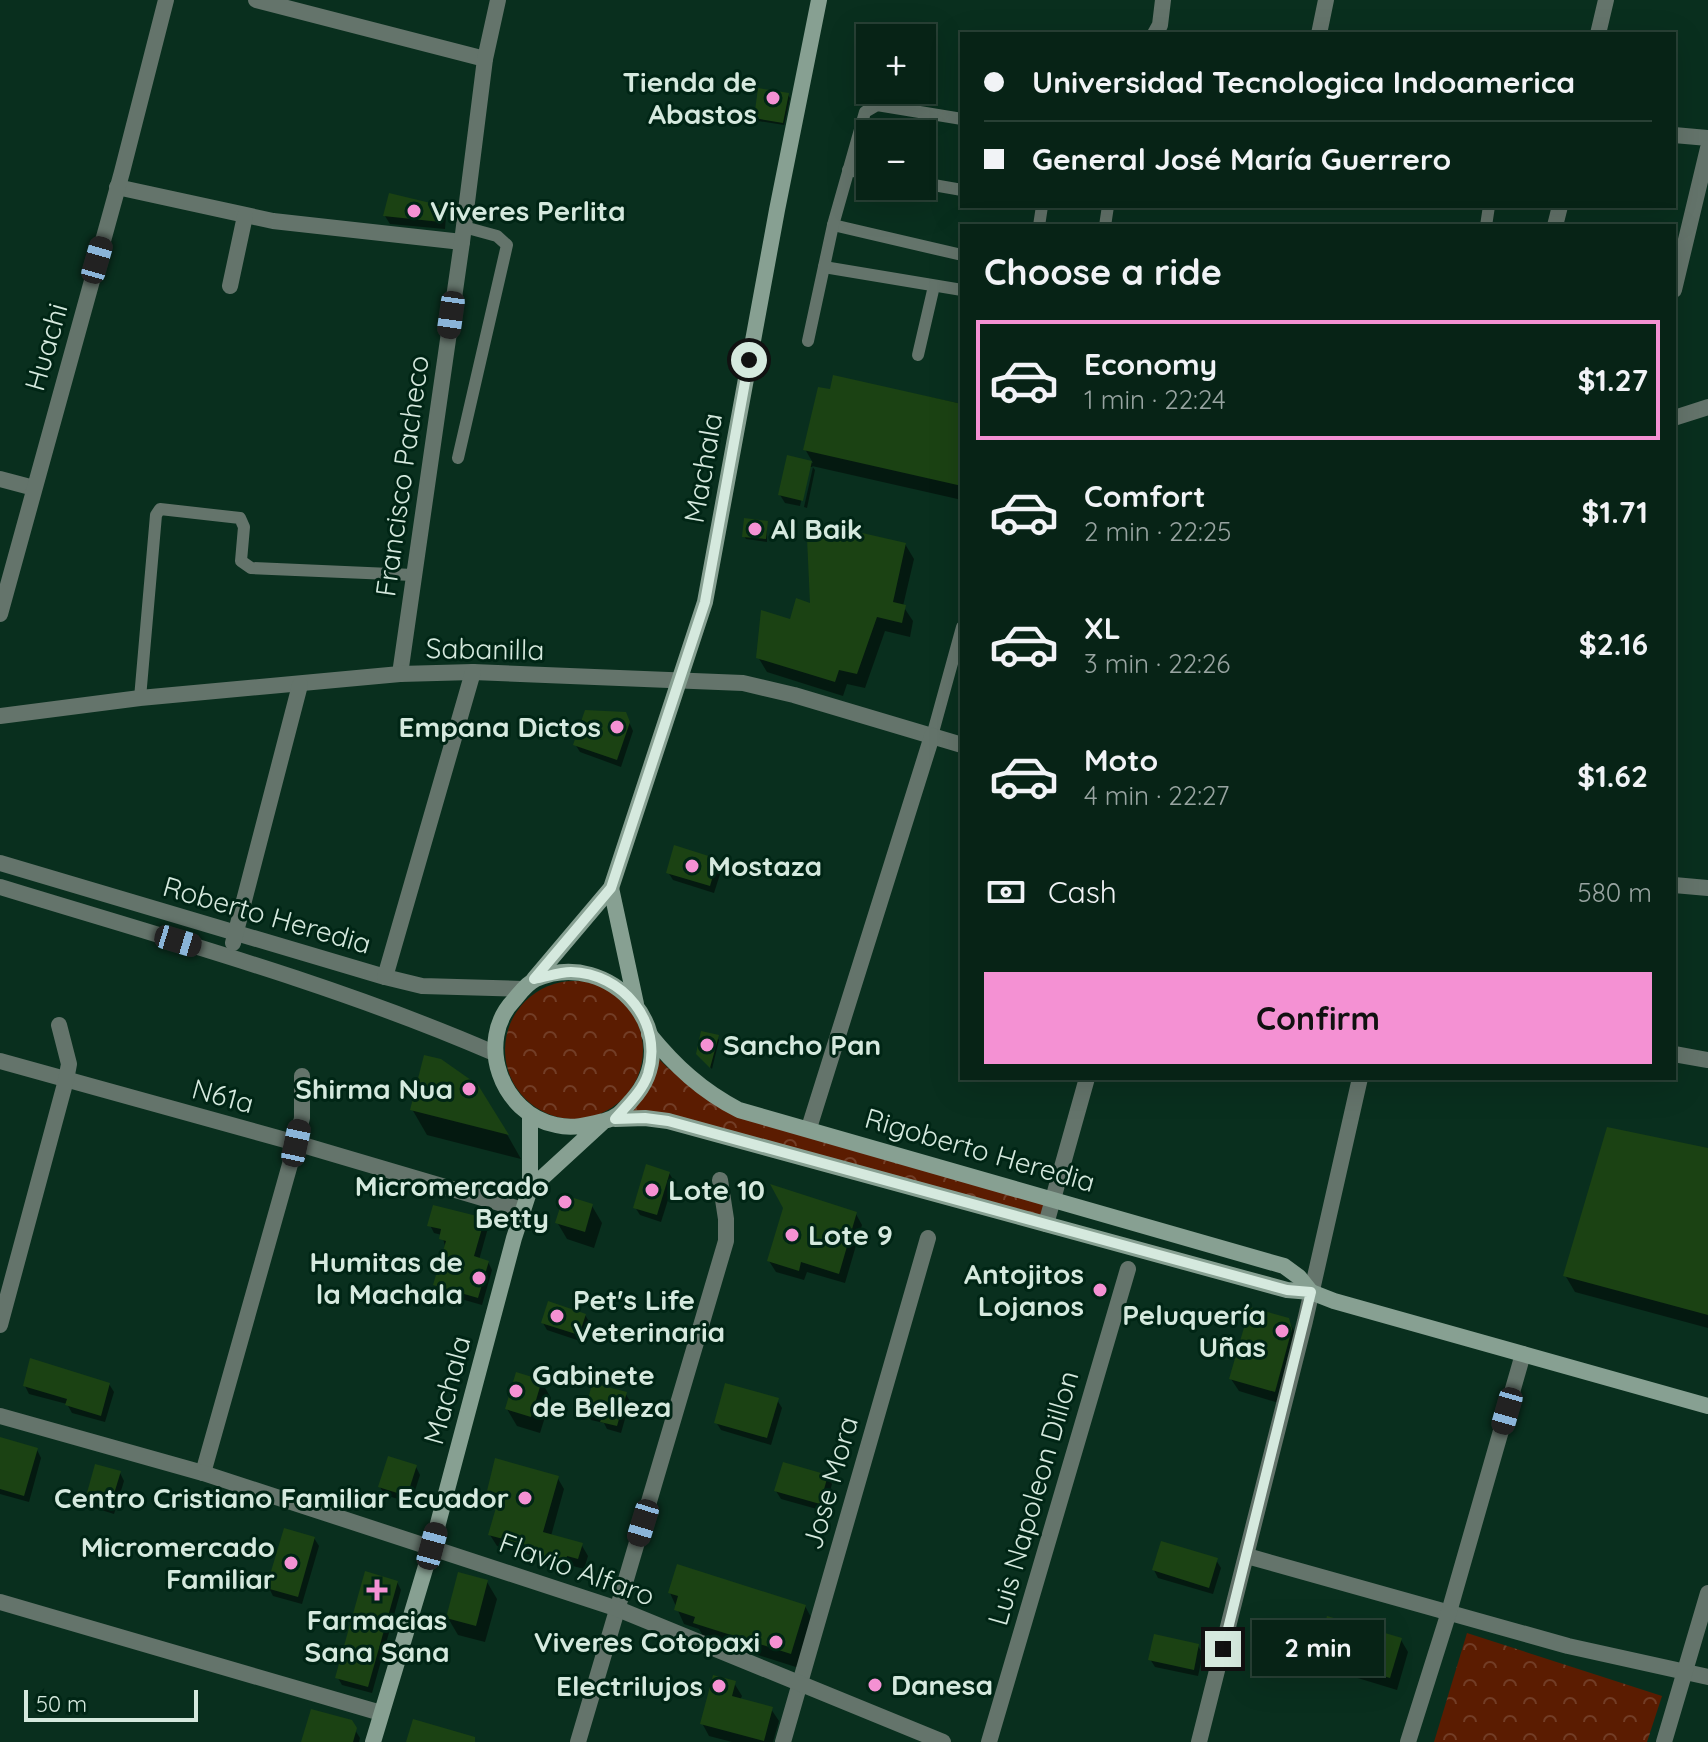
<!DOCTYPE html>
<html lang="en">
<head>
<meta charset="utf-8">
<style>
  body { margin:0; font-family:Quicksand,sans-serif; background:#102b1f; color:#f1f3f6; height:100vh; display:flex; flex-direction:column; font-size:30px; white-space:nowrap }
  * { box-sizing:border-box; margin:0 }
  p { font-size:26px; color:#98a4a1 }
  .icon { flex:none; width:44px; height:44px; fill:none; stroke:currentColor; stroke-width:2; stroke-linecap:round; stroke-linejoin:round }
  .map { position:relative; flex:1; overflow:hidden }
  .drawer { position:absolute; left:960px; top:224px; width:716px; height:856px; display:flex; flex-direction:column; background:#072316; border-radius:0px; box-shadow:0 8px 32px #0002,0 0 0 2px #284035 }
  .drawer>* { flex:none }
  .hud { position:absolute; left:960px; top:32px; width:716px; height:176px; border-radius:0px; box-shadow:0 8px 32px #0002,0 0 0 2px #284035; display:grid; align-content:center; height:176px; padding:0 24px; background:#072316 }
  .buttons { position:absolute; left:856px; top:24px; display:grid; gap:16px }
  .buttons a { display:grid; place-items:center; width:80px; height:80px; border-radius:0px; background:#072316; box-shadow:0 8px 32px #0002,0 0 0 2px #284035; font-size:40px }
  .scale { position:absolute; left:24px; bottom:20px; width:174px; box-sizing:border-box; padding-left:8px; border:4px solid #d5e9de; border-top:0; font-size:22px; line-height:28px; white-space:nowrap; color:#d5e9de; -webkit-text-stroke:6px #002515; paint-order:stroke }
  .end { position:absolute; width:36px; height:36px; margin:-18px; border:10px solid #d5e9de; background:#111; box-shadow:0 0 0 4px #111 }
  .from { border-radius:50% }
  .bubble { position:absolute; height:56px; border-radius:0px; background:#072316; box-shadow:0 8px 32px #0002,0 0 0 2px #284035; font-size:26px; font-weight:700; line-height:56px; text-align:center }
  .car { position:absolute; width:24px; height:48px; margin:-24px -12px; border-radius:10px; box-shadow:0 0 6px 2px #0007; background:linear-gradient(#222 24%,#8ab4d8 0 40%,#222 0 76%,#8ab4d8 0 86%,#222 0) }
  .hud b { display:flex; align-items:center; gap:28px; height:76px; font-size:30px }
  .hud b+b { border-top:2px solid #284035 }
  .hud i { width:20px; height:20px; background:#f1f3f6 }
  ul { padding:0; list-style:none }
  li { display:flex; align-items:center; gap:24px; height:120px; margin:0 16px 12px; padding:0 8px; border:4px solid transparent; border-radius:0px }
  li div { flex:1 }
  li b { display:block; font-size:30px }
  li em { font-style:normal; font-weight:700 }
  li.on { border-color:#f491d3 }
  li>.icon { width:72px; height:72px; stroke-width:1.5 }
  h2 { padding:0 24px; font-size:36px; line-height:96px }
  .pay { display:flex; align-items:center; gap:20px; height:88px; padding:0 24px; font-size:30px }
  .pay p { margin-inline-start:auto }
  .cta { display:flex; gap:16px; margin-top:auto; padding:16px 24px }
  .cta a { flex:1; height:92px; border-radius:0px; background:#f491d3; color:#111; font-size:32px; font-weight:700; line-height:92px; text-align:center }
  .map>svg:first-child { display:block }
</style>
</head>
<body>
<div class="map">
<svg width="1708" height="1742" viewBox="0 0 1708 1742">
  <defs>
    <pattern id="forest-crowns" width="20" height="18" patternUnits="userSpaceOnUse" patternTransform="scale(2)"><rect width="20" height="18" fill="#5b1c01"/><path d="M2 6a3 3 0 1 1 6 0M12 15a3 3 0 1 1 6 0" fill="none" stroke="#723d26"/></pattern>
  </defs>
  <rect width="100%" height="100%" fill="#092f1e"/>
  <!-- forest -->
  <g fill="url(#forest-crowns)">
    <circle cx="574" cy="1050" r="69"/>
    <path d="M656 1056 668 1068 727 1109 1047 1200 1040 1218 626 1112C647 1095 651 1083 656 1056Z"/>
    <path d="M1467 1633 1662 1696 1647 1742H1434Z"/>
  </g>
  <!-- shadow -->
  <g fill="#0007" fill-rule="evenodd">
    <path d="M788 95 790 98 784 125 758 121 756 118Z"/>
    <path d="M442 208 446 216 445 229 390 224 385 216Z"/>
    <path d="M834 377 962 404V500L812 466 815 470 807 508 804 507 813 467H809L800 506 785 503 780 495 789 458 813 463 805 449 831 392Z"/>
    <path d="M767 523V542L746 539 744 536Z"/>
    <path d="M820 543 905 544 914 559 903 606 913 621 910 637 885 631 865 688 847 684 843 696 767 672 758 657 792 621 812 605Z"/>
    <path d="M629 722 633 731 621 767 580 752 575 744Z"/>
    <path d="M717 861 722 868 714 893 673 880 668 872Z"/>
    <path d="M717 1037 719 1040 712 1069 700 1057Z"/>
    <path d="M477 1086 508 1136 521 1159 427 1135 412 1109Z"/>
    <path d="M1708 1150V1328L1575 1292 1565 1275Z"/>
    <path d="M669 1173 674 1181 661 1222 640 1215 635 1207Z"/>
    <path d="M592 1206 602 1223 594 1248 567 1239 557 1222Z"/>
    <path d="M856 1214 862 1225 845 1283 807 1272 804 1280 776 1272 769 1261Z"/>
    <path d="M483 1220 488 1228 479 1260 488 1262 492 1270 482 1305 440 1293 436 1285 445 1246 442 1235 434 1233 430 1225Z"/>
    <path d="M585 1315 590 1323 583 1342 547 1330 543 1323Z"/>
    <path d="M1287 1319 1295 1332 1282 1404 1239 1391 1231 1379Z"/>
    <path d="M541 1381 551 1398 540 1433 517 1426 507 1409Z"/>
    <path d="M109 1384 114 1392 105 1422 72 1413 67 1404 29 1394 25 1386Z"/>
    <path d="M625 1393 630 1401 621 1433 607 1429 604 1423 591 1420 587 1412ZM590 1412 612 1417 611 1421 590 1416Z"/>
    <path d="M777 1400 782 1408 771 1445 721 1430 716 1422Z"/>
    <path d="M0 1439 37 1450 41 1458 29 1502 0 1494Z"/>
    <path d="M416 1467 420 1475 411 1503 385 1495 380 1487Z"/>
    <path d="M120 1473 124 1481 114 1514 92 1507 87 1499Z"/>
    <path d="M557 1477 564 1489 551 1536 581 1544 588 1556 584 1569 573 1566 571 1574 548 1568 542 1558 497 1546 490 1535 499 1503 495 1502 489 1490Z"/>
    <path d="M827 1477 832 1484 824 1511 781 1499 776 1491Z"/>
    <path d="M314 1538 319 1546 302 1604 273 1596 269 1588Z"/>
    <path d="M1216 1560 1221 1568 1213 1594 1158 1578 1154 1570Z"/>
    <path d="M397 1582 401 1590 372 1693 342 1685 338 1678Z"/>
    <path d="M487 1582 497 1599 485 1642 458 1635 448 1618Z"/>
    <path d="M670 1593 805 1606 813 1621 799 1668 704 1638 699 1629 684 1624Z"/>
    <path d="M1401 1640 1408 1652 1397 1690 1325 1668 1318 1656Z"/>
    <path d="M1198 1646 1203 1654 1198 1676 1155 1667 1150 1659Z"/>
    <path d="M734 1683 742 1696 740 1700 771 1709 779 1721 773 1742H732L709 1736 702 1723Z"/>
    <path d="M350 1722 360 1738 359 1742H304Z"/>
  </g>
  <!-- building -->
  <g fill="#1b4213">
    <path d="M758 88 789 93 783 123 754 118Z"/>
    <path d="M389 193 443 206 441 222 383 216Z"/>
    <path d="M833 375 962 404V486L803 450 818 387 830 389Z"/>
    <path d="M787 455 812 461 803 501 778 495Z"/>
    <path d="M744 518 768 521 766 539 742 537Z"/>
    <path d="M823 524 906 543 893 602 906 605 902 623 877 617 857 674 839 670 835 682 756 658 761 610 790 619 796 598 810 603 807 538 819 541Z"/>
    <path d="M585 710 626 712 630 722 617 760 573 745Z"/>
    <path d="M674 845 718 859 710 886 666 873Z"/>
    <path d="M701 1031 719 1035 710 1068 696 1054Z"/>
    <path d="M424 1055 441 1059 478 1085 509 1135 410 1110Z"/>
    <path d="M1607 1127 1708 1148V1315L1563 1276Z"/>
    <path d="M646 1164 670 1172 657 1215 633 1208Z"/>
    <path d="M770 1184 857 1212 839 1274 801 1262 799 1271 767 1261 783 1208Z"/>
    <path d="M564 1195 593 1204 585 1232 555 1223Z"/>
    <path d="M433 1205 485 1218 474 1256 489 1261 478 1298 433 1285 446 1241 439 1239 441 1229 427 1226Z"/>
    <path d="M548 1301 586 1314 579 1335 541 1323Z"/>
    <path d="M1250 1307 1289 1318 1292 1329 1275 1392 1229 1379Z"/>
    <path d="M30 1358 110 1383 101 1416 65 1405 67 1399 23 1386Z"/>
    <path d="M516 1372 542 1380 531 1417 505 1409Z"/>
    <path d="M592 1383 627 1392 617 1426 600 1422 602 1417 585 1413Z"/>
    <path d="M725 1383 779 1398 767 1438 714 1423Z"/>
    <path d="M0 1437 38 1448 24 1496 0 1489Z"/>
    <path d="M388 1456 417 1465 407 1496 378 1487Z"/>
    <path d="M495 1458 559 1476 543 1532 583 1543 578 1559 567 1556 565 1564 539 1557 541 1549 488 1535 500 1494 487 1491Z"/>
    <path d="M783 1462 828 1475 820 1504 774 1491Z"/>
    <path d="M95 1464 121 1471 110 1507 85 1500Z"/>
    <path d="M284 1528 315 1537 298 1597 266 1588Z"/>
    <path d="M1161 1541 1218 1558 1209 1588 1152 1570Z"/>
    <path d="M677 1564 806 1605 791 1654 693 1623 695 1617 674 1610 678 1596 668 1593Z"/>
    <path d="M365 1571 398 1581 368 1687 335 1678Z"/>
    <path d="M458 1572 488 1580 476 1626 446 1618Z"/>
    <path d="M1327 1616 1402 1638 1390 1678 1315 1656Z"/>
    <path d="M1154 1634 1199 1644 1194 1670 1148 1660Z"/>
    <path d="M713 1675 736 1681 732 1696 773 1707 764 1741 700 1724Z"/>
    <path d="M311 1709 352 1720 357 1728 353 1742H301Z"/>
    <path d="M413 1719 475 1737V1742H406Z"/>
  </g>
  <g fill="none" stroke-linecap="round" stroke-linejoin="round">
    <!-- service -->
    <g stroke="#64746b" stroke-width="12">
      <path d="M848 170 870 174"/>
      <path d="M922 183 962 190"/>
      <path d="M833 225 962 255"/>
      <path d="M1039 226 1042 206"/>
      <path d="M1105 226 1108 206"/>
      <path d="M1486 226 1489 206"/>
      <path d="M824 267 962 290"/>
      <path d="M808 341 833 225 865 112 877 105 962 119"/>
      <path d="M918 355 934 286"/>
      <path d="M458 458 507 245 497 236 464 227"/>
      <path d="M140 698 156 515 160 509 240 518 244 527 241 561 251 568 413 575"/>
      <path d="M932 736 962 627"/>
    </g>
    <!-- minor -->
    <g stroke="#64746b" stroke-width="16">
      <path d="M256 0 485 59"/>
      <path d="M1155 34 1160 25 1163 0"/>
      <path d="M1319 34 1326 0"/>
      <path d="M1674 135 1708 138"/>
      <path d="M117 187 273 221 462 242"/>
      <path d="M230 286 245 216"/>
      <path d="M1674 290 1708 148"/>
      <path d="M1674 418 1708 407"/>
      <path d="M0 479 34 488"/>
      <path d="M0 614 122 172 166 0"/>
      <path d="M400 674 462 242 485 59 498 0"/>
      <path d="M0 716 140 698 400 674 473 672 743 683 794 695 962 745"/>
      <path d="M0 863 385 977 422 986 523 989"/>
      <path d="M1674 885 1708 888"/>
      <path d="M0 887C166 938 335 984 494 1053"/>
      <path d="M233 943 300 685"/>
      <path d="M385 977 473 672"/>
      <path d="M1674 1054 1708 1060"/>
      <path d="M0 1061 296 1143 523 1210"/>
      <path d="M809 1128 932 736"/>
      <path d="M1046 1224 1087 1078"/>
      <path d="M0 1325 66 1080 69 1064 59 1025"/>
      <path d="M203 1473 296 1143 302 1118V1076"/>
      <path d="M1247 1556 1568 1646 1708 1677"/>
      <path d="M0 1602 381 1713"/>
      <path d="M578 1742 726 1241V1219L720 1180"/>
      <path d="M783 1742 928 1238"/>
      <path d="M989 1742 1128 1269"/>
      <path d="M1408 1742 1449 1612 1523 1354"/>
      <path d="M1664 1742 1708 1593"/>
    </g>
    <!-- tertiary -->
    <g stroke="#64746b" stroke-width="16">
      <path d="M1598 34 1606 0"/>
      <path d="M1555 226 1560 206"/>
      <path d="M0 1416 203 1473 618 1609 943 1742"/>
      <path d="M1199 1742 1305 1321 1360 1078"/>
    </g>
    <!-- secondary -->
    <g stroke="#87a092" stroke-width="16">
      <path d="M611 888 636 1004"/>
      <path d="M534 979 611 888 705 602 777 210 819 0"/>
      <path d="M649 1034C675 1066 702 1091 739 1110L1284 1266 1299 1277 1311 1292"/>
      <path d="M615 1119 645 1118 668 1121 1287 1290 1311 1292 1334 1301 1708 1406"/>
      <path d="M530 1189 604 1121C618 1118 623 1110 632 1100 690 1036 610 946 536 979 527 983 520 993 514 1000 475 1041 501 1114 556 1125 573 1129 588 1125 604 1121"/>
      <path d="M373 1742 432 1546 514 1238 530 1189V1115"/>
    </g>
  </g>
  <g fill="none" stroke-linecap="round" stroke-linejoin="round">
    <!-- route -->
    <path stroke="#d5e9de" stroke-width="10" d="M749 360 705 602 611 888 534 979C546 977 559 972 571 972 622 973 664 1022 648 1074 642 1092 627 1105 615 1119L645 1118 668 1121 1287 1290 1311 1292 1223 1649"/>
  </g>
  <!-- markers -->
  <g fill="#f491d3" stroke="#002515" stroke-width="3">
    <circle cx="773" cy="98" r="8"/>
    <circle cx="414" cy="211" r="8"/>
    <circle cx="755" cy="529" r="8"/>
    <circle cx="617" cy="727" r="8"/>
    <circle cx="692" cy="866" r="8"/>
    <circle cx="707" cy="1045" r="8"/>
    <circle cx="469" cy="1089" r="8"/>
    <circle cx="652" cy="1190" r="8"/>
    <circle cx="565" cy="1202" r="8"/>
    <circle cx="792" cy="1235" r="8"/>
    <circle cx="479" cy="1278" r="8"/>
    <circle cx="1100" cy="1290" r="8"/>
    <circle cx="557" cy="1316" r="8"/>
    <circle cx="1282" cy="1331" r="8"/>
    <circle cx="516" cy="1391" r="8"/>
    <circle cx="525" cy="1498" r="8"/>
    <circle cx="291" cy="1563" r="8"/>
    <path d="M373 1578h8v8h8v8h-8v8h-8v-8h-8v-8h8z"/>
    <circle cx="776" cy="1642" r="8"/>
    <circle cx="875" cy="1685" r="8"/>
    <circle cx="719" cy="1686" r="8"/>
  </g>
  <g text-anchor="middle" stroke-width="6" stroke-linejoin="round" paint-order="stroke">
    <!-- poi labels -->
    <g font-size="28" font-weight="bold" fill="#d5e9de" stroke="#002515" text-anchor="end">
      <text x="757" y="92">Tienda de<tspan x="757" dy="32">Abastos</tspan></text>
      <text x="430" y="221" text-anchor="start">Viveres Perlita</text>
      <text x="771" y="539" text-anchor="start">Al Baik</text>
      <text x="601" y="737">Empana Dictos</text>
      <text x="708" y="876" text-anchor="start">Mostaza</text>
      <text x="723" y="1055" text-anchor="start">Sancho Pan</text>
      <text x="453" y="1099">Shirma Nua</text>
      <text x="549" y="1196">Micromercado<tspan x="549" dy="32">Betty</tspan></text>
      <text x="668" y="1200" text-anchor="start">Lote 10</text>
      <text x="808" y="1245" text-anchor="start">Lote 9</text>
      <text x="463" y="1272">Humitas de<tspan x="463" dy="32">la Machala</tspan></text>
      <text x="1084" y="1284">Antojitos<tspan x="1084" dy="32">Lojanos</tspan></text>
      <text x="573" y="1310" text-anchor="start">Pet's Life<tspan x="573" dy="32">Veterinaria</tspan></text>
      <text x="1266" y="1325">Peluquería<tspan x="1266" dy="32">Uñas</tspan></text>
      <text x="532" y="1385" text-anchor="start">Gabinete<tspan x="532" dy="32">de Belleza</tspan></text>
      <text x="509" y="1508">Centro Cristiano Familiar Ecuador</text>
      <text x="275" y="1557">Micromercado<tspan x="275" dy="32">Familiar</tspan></text>
      <text x="377" y="1630" text-anchor="middle">Farmacias<tspan x="377" dy="32">Sana Sana</tspan></text>
      <text x="760" y="1652">Viveres Cotopaxi</text>
      <text x="891" y="1695" text-anchor="start">Danesa</text>
      <text x="703" y="1696">Electrilujos</text>
    </g>
    <!-- street labels -->
    <g font-size="28" fill="#d5e9de" stroke="#002515">
      <text transform="translate(46 347) rotate(-74)" y="10">Huachi</text>
      <text transform="translate(703 468) rotate(-80)" y="10">Machala</text>
      <text transform="translate(402 476) rotate(-82)" y="10">Francisco Pacheco</text>
      <text transform="translate(485 649) rotate(1)" y="10">Sabanilla</text>
      <text transform="translate(267 915) rotate(16)" y="10">Roberto Heredia</text>
      <text transform="translate(223 1096) rotate(15)" y="10">N61a</text>
      <text transform="translate(980 1150) rotate(16)" y="10">Rigoberto Heredia</text>
      <text transform="translate(447 1390) rotate(-75)" y="10">Machala</text>
      <text transform="translate(830 1483) rotate(-74)" y="10">Jose Mora</text>
      <text transform="translate(1033 1498) rotate(-74)" y="10">Luis Napoleon Dillon</text>
      <text transform="translate(577 1569) rotate(20)" y="10">Flavio Alfaro</text>
    </g>
  </g>
</svg>
<div class="buttons">
<a>+</a>
<a>−</a>
</div>
<div class="scale">50 m</div>
<i class="end from" style="left:749px;top:360px"></i>
<i class="end" style="left:1223px;top:1649px"></i>
<div class="bubble" style="left:1252px;top:1620px;width:132px">2 min</div>
<i class="car" style="left:97px;top:260px;rotate:16deg"></i>
<i class="car" style="left:451px;top:315px;rotate:188deg"></i>
<i class="car" style="left:178px;top:941px;rotate:107deg"></i>
<i class="car" style="left:296px;top:1143px;rotate:12deg"></i>
<i class="car" style="left:1507px;top:1411px;rotate:196deg"></i>
<i class="car" style="left:643px;top:1523px;rotate:197deg"></i>
<i class="car" style="left:432px;top:1546px;rotate:15deg"></i>
<div class="hud">
<b><i class="from"></i>Universidad Tecnologica Indoamerica</b>
<b><i></i>General José María Guerrero</b>
</div>
<section class="drawer">
<h2>Choose a ride</h2>
<ul>
<li class="on"><svg class="icon" aria-label="car" viewBox="0 0 24 24"><path d="M5 17H2v-5l4-1 3-4h7l3 4 3 1v5h-3M9 17h6M6 11h13"/><circle cx="7" cy="17" r="2"/><circle cx="17" cy="17" r="2"/></svg><div><b>Economy</b><p>1 min · 22:24</p></div><em>$1.27</em></li>
<li><svg class="icon" aria-label="car" viewBox="0 0 24 24"><path d="M5 17H2v-5l4-1 3-4h7l3 4 3 1v5h-3M9 17h6M6 11h13"/><circle cx="7" cy="17" r="2"/><circle cx="17" cy="17" r="2"/></svg><div><b>Comfort</b><p>2 min · 22:25</p></div><em>$1.71</em></li>
<li><svg class="icon" aria-label="car" viewBox="0 0 24 24"><path d="M5 17H2v-5l4-1 3-4h7l3 4 3 1v5h-3M9 17h6M6 11h13"/><circle cx="7" cy="17" r="2"/><circle cx="17" cy="17" r="2"/></svg><div><b>XL</b><p>3 min · 22:26</p></div><em>$2.16</em></li>
<li><svg class="icon" aria-label="car" viewBox="0 0 24 24"><path d="M5 17H2v-5l4-1 3-4h7l3 4 3 1v5h-3M9 17h6M6 11h13"/><circle cx="7" cy="17" r="2"/><circle cx="17" cy="17" r="2"/></svg><div><b>Moto</b><p>4 min · 22:27</p></div><em>$1.62</em></li>
</ul>
<div class="pay"><svg class="icon" aria-label="cash" viewBox="0 0 24 24"><path d="M3 7h18v10H3z"/><circle cx="12" cy="12" r="2"/></svg>Cash<p>580 m</p></div>
<div class="cta"><a>Confirm</a></div>
</section>
</div>
</body>
</html>
